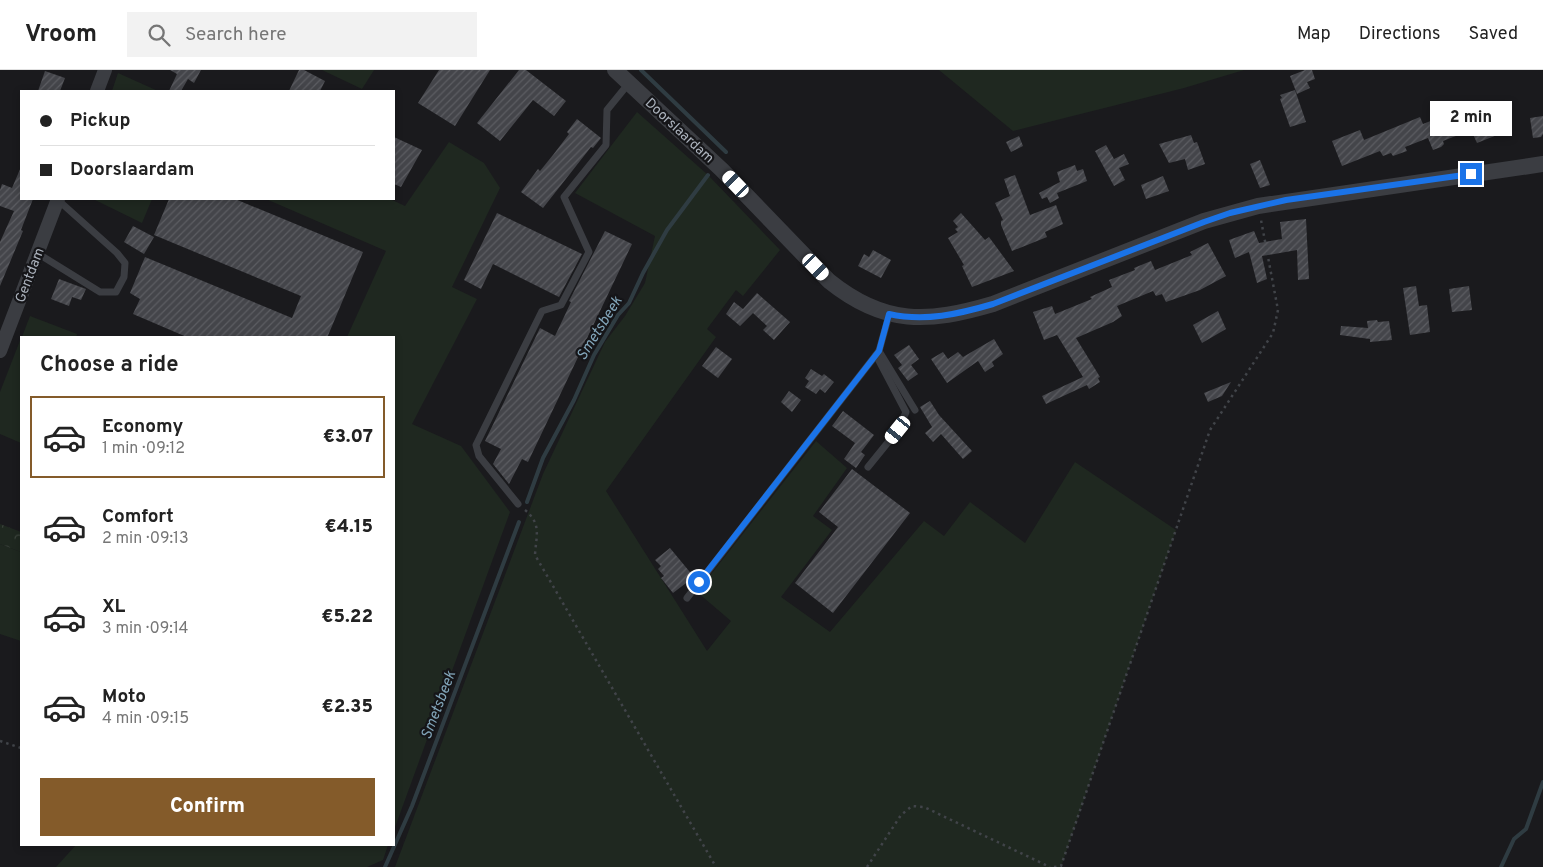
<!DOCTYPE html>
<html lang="en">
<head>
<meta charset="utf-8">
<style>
  body { margin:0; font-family:Overpass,sans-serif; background:#f2f2f2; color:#222; height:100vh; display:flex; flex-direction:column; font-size:19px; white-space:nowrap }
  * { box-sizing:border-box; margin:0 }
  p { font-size:16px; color:#767676 }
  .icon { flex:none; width:28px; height:28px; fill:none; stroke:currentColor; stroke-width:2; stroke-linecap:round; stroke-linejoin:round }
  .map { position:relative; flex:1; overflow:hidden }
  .sheet { position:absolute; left:20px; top:266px; width:375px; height:510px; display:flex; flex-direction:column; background:#fff; border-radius:0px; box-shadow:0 2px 8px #0003 }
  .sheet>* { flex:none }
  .hud { position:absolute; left:20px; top:20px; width:375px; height:110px; border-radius:0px; box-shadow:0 2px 8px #0003; display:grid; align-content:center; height:110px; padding:0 20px; background:#fff }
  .end { position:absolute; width:22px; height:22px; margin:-11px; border:6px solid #1a73e8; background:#fff; box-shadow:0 0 0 2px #fff }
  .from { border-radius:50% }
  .bubble { position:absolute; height:35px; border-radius:0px; background:#fff; box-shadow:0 2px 8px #0003; font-size:16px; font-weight:800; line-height:35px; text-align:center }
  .car { position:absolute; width:15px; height:30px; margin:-15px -8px; border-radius:6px; box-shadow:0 0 4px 1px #0007; background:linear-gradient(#fff 24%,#345 0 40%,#fff 0 76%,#345 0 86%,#fff 0) }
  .hud b { display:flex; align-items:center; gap:18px; height:48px; font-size:19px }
  .hud b+b { border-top:1px solid #e0e0e0 }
  .hud i { width:12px; height:12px; background:#222 }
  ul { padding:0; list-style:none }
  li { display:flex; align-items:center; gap:15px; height:82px; margin:0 10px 8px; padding:0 10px; border:2px solid transparent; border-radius:0px }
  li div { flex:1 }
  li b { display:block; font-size:19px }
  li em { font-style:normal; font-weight:800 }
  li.selected { border-color:#845b2a }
  li>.icon { width:45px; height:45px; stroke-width:1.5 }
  h2 { padding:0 20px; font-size:22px; line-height:60px }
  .cta { display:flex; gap:10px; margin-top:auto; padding:10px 20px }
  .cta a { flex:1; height:58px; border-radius:0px; background:#845b2a; color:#fff; font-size:20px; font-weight:800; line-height:58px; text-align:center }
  header { display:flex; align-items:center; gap:30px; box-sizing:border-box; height:70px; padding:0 25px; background:#fff; border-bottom:1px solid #e0e0e0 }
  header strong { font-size:24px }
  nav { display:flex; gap:28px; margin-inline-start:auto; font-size:18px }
  .search { width:350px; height:45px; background:#f2f2f2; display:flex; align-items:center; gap:12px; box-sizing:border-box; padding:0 18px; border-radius:0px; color:#767676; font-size:19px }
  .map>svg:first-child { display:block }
</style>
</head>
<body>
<header>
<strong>Vroom</strong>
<div class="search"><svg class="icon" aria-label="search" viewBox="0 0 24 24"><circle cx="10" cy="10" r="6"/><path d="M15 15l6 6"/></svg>Search here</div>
<nav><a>Map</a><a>Directions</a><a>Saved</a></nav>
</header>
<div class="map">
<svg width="1543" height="797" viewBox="0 0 1543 797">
  <defs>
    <pattern id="forest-crowns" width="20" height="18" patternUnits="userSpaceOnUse" patternTransform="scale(1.25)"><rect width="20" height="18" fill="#1f2820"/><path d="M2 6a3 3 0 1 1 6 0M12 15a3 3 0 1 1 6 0" fill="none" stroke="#3d453e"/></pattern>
    <pattern id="building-hatch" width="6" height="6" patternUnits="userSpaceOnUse" patternTransform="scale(1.25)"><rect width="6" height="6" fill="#44454a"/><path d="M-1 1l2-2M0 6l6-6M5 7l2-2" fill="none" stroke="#5c5d62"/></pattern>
  </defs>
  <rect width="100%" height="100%" fill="#1a1a1d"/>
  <!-- green -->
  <g fill="#1f2820">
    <path d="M322 0H374L362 19Z"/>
    <path d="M939 0H1244L1184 18 1013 61Z"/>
    <path d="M118 3 158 21H112Z"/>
    <path d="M637 42 708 105 780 180 743 226 736 220 707 259 716 267 606 421 707 581 731 551 697 522 816 371 847 398 813 446 832 460 781 527 830 562 924 451 944 466 970 432 1025 473 1075 392 1176 460 1061 797H395L543 404 605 272 625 246 645 213 655 166 575 123Z"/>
    <path d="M449 72 484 93 500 118 452 217 477 229 412 354 461 376 510 442 394 760V268L347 267 386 181 266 129H390L405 136Z"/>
    <path d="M93 129H152L142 153Z"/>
    <path d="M30 246 77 264 76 267H22Z"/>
    <path d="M21 268V373L0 364V322Z"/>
    <path d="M0 474 21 482V571L0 564Z"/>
    <path d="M76 775H388L383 790 367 797H56Z"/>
  </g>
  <!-- forest -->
  <path fill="url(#forest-crowns)" d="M0 454 21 462V482L0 474Z"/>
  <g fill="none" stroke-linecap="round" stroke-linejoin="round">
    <!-- stream -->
    <g stroke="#2f3c42" stroke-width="4">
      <path d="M641 0 726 82"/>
      <path d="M527 432 543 388 574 330 594 285 618 245 629 233 643 203 667 160 708 105"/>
      <path d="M385 797 412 736 519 452"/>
      <path d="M1501 797 1514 769 1526 759 1543 712"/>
    </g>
  </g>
  <!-- building -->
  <g fill="url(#building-hatch)">
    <path d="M170 0H201L194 13 188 9 181 21H169L177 4Z"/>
    <path d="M299 0H304L325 11 320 21H289Z"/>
    <path d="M439 0H490L455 56 418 33Z"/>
    <path d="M519 0H526L566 31 554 46 533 30 500 71 477 53Z"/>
    <path d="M1312 0 1315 9 1307 12 1310 18 1297 24 1290 6 1305 0Z"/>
    <path d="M45 1 65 8 60 21H38Z"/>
    <path d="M1295 20 1306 52 1290 57 1280 29 1282 28 1280 25Z"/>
    <path d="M1481 40 1484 47 1494 43 1502 63 1477 73 1471 60 1443 71 1444 74 1441 77 1433 80 1428 68 1405 77 1407 81 1393 86 1391 83 1383 86 1380 81 1342 96 1332 71 1360 60 1364 70 1420 47 1423 54 1448 44 1451 51Z"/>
    <path d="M1543 46V64L1541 67 1533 68 1530 48Z"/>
    <path d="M577 49 601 68 593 78 591 77 543 138 521 122 538 99 540 101 553 85 569 64 567 62Z"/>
    <path d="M1191 65 1194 73 1197 72 1205 94 1188 100 1185 89 1169 93 1159 74Z"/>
    <path d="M1019 66 1023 76 1011 82 1006 72Z"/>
    <path d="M394 67 422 80 401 117 394 114Z"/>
    <path d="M1106 75 1114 89 1124 84 1129 94 1119 98 1125 110 1114 116 1095 81Z"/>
    <path d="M1260 90 1270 115 1260 118 1250 94Z"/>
    <path d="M1075 95 1077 101 1083 99 1087 111 1057 123 1059 128 1050 133 1047 127 1042 129 1039 123 1060 112 1057 102Z"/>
    <path d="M21 97V129H33L21 160 23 161 0 216V172L14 141 0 136V120L2 114 12 118Z"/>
    <path d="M1015 105 1030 145 1056 135 1063 154 1045 162 1047 167 1012 181 1001 155V151L1003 150 995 133 1010 126 1004 109Z"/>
    <path d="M1163 106 1169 121 1146 129 1141 115Z"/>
    <path d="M169 129H235L363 182 327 268H189L133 244 140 229 130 223 145 187 292 248 301 226 154 165Z"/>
    <path d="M497 143 582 184 559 227 493 194 481 219 464 210Z"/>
    <path d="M961 143 985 170 989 167 1014 201 972 217 962 196 964 195 948 168 958 162 955 159 958 157 953 151Z"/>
    <path d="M1306 149 1309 209 1298 210 1297 180 1262 186 1267 209 1257 213 1249 182 1235 188 1229 170 1254 161 1259 173 1282 169 1280 152Z"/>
    <path d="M133 156 154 167 144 184 124 172Z"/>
    <path d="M605 161 632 174 528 392 522 389 509 414 493 394 501 379 485 371 540 258 555 266 571 232 569 231Z"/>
    <path d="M1208 173 1226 206 1200 220 1166 232 1162 224 1156 226 1153 221 1117 236 1122 246 1113 252 1076 268 1100 307 1098 308 1100 312 1089 319 1087 315 1046 334 1042 326 1083 307 1057 265 1044 270 1033 242 1052 236 1055 244 1092 229 1090 227 1112 217 1109 210 1135 200 1134 198 1151 191 1155 200 1192 185 1190 182Z"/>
    <path d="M873 180 891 190 881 208 858 196 864 184 869 187Z"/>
    <path d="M59 209 86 219 81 230 72 227 69 236 51 229Z"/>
    <path d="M1416 216 1419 236 1427 235 1430 262 1410 265 1403 218Z"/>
    <path d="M1469 216 1472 240 1452 242 1449 219Z"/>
    <path d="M757 223 790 252 774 270 763 260 767 256 753 243 740 256 726 244 734 232 743 239Z"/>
    <path d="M1218 241 1226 259 1202 273 1193 255Z"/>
    <path d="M1377 250 1378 252 1389 251 1392 270 1370 272V269L1340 265 1341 256 1368 258 1367 251Z"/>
    <path d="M994 269 1003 284 992 292 994 296 985 302 978 291 947 313 931 289 943 282 948 289 958 282 963 287Z"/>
    <path d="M909 275 919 289 911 295 918 304 908 311 898 298 902 295 894 285Z"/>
    <path d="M716 277 732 289 718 308 702 296Z"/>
    <path d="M811 299 822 306 824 304 834 312 825 323 820 319 816 324 805 317 809 311 805 308Z"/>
    <path d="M1231 312 1222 326 1208 332 1204 323Z"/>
    <path d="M789 321 801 330 792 342 781 332Z"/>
    <path d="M930 331 939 345 972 381 963 389 941 364 933 372 925 363 932 357 920 337Z"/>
    <path d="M843 341 874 365 861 382 865 385 856 398 844 389 855 373 832 356Z"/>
    <path d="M852 399 910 443 833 543 795 513 838 457 819 442Z"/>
    <path d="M670 478 694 507 673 523 661 508 664 506 658 499 661 496 655 490Z"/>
  </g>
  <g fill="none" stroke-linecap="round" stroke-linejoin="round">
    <!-- path -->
    <g stroke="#414449" stroke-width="2.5" stroke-dasharray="2.5 4" stroke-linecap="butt">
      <path d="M525 440C542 454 536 466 535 485L716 797"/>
      <path d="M0 671 21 678"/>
      <path d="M867 797 901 745 912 736 924 737 1050 797"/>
      <path d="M1054 797 1061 796 1210 360 1273 263 1278 240 1261 150"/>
    </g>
    <!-- service -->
    <g stroke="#3b3d42" stroke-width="7">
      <path d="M37 183 100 222H116L124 207 125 193 117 183 58 130"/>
      <path d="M879 281 915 340"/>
      <path d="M868 397 898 360 906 342 876 285"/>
      <path d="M518 434 479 386 476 375 542 241 561 235 589 182 564 127 606 75 607 40 629 13"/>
      <path d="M687 528 879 281 889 245"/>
    </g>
    <!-- minor -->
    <g stroke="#3b3d42" stroke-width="14">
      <path d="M97 21 105 0"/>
      <path d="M0 281 58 129"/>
    </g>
    <!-- tertiary -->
    <path stroke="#3b3d42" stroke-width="16" d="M615 0 722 100 829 211C885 256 928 253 993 234L1204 151 1258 136 1543 94"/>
  </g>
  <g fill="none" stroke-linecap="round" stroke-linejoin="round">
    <!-- route -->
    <path stroke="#1a73e8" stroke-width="6" d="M699 512 879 281 889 244C925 252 959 244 993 234L1204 152 1230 143 1286 130 1471 104"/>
  </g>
  <g text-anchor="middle" stroke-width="4.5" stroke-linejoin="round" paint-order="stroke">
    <!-- street labels -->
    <g font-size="14" fill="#acb3bd" stroke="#151518">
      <text transform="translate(680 60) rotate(43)" y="5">Doorslaardam</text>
      <text transform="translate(29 205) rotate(-69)" y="5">Gentdam</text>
    </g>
    <!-- water labels -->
    <g font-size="15" font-style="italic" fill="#82a5b9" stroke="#151518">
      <text transform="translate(599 258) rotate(-58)" y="5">Smetsbeek</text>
      <text transform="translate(438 635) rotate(-69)" y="5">Smetsbeek</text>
    </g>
  </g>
</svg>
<i class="end from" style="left:699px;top:512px"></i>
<i class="end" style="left:1471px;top:104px"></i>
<div class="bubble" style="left:1430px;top:31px;width:82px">2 min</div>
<i class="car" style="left:736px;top:114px;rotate:316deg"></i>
<i class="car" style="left:816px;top:197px;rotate:136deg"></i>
<i class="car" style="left:898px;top:360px;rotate:219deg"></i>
<div class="hud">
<b><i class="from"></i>Pickup</b>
<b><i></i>Doorslaardam</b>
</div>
<section class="sheet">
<h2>Choose a ride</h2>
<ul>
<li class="selected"><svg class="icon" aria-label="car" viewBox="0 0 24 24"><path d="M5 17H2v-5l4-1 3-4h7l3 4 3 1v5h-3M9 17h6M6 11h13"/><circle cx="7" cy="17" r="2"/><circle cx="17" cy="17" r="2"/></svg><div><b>Economy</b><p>1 min · 09:12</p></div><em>€3.07</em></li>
<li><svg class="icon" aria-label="car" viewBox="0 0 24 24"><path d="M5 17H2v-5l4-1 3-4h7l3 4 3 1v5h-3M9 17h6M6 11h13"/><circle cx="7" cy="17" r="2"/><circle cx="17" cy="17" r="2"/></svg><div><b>Comfort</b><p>2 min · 09:13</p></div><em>€4.15</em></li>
<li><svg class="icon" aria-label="car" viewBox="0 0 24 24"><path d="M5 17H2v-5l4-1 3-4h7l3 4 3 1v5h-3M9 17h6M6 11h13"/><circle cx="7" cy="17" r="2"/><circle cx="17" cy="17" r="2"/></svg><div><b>XL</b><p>3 min · 09:14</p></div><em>€5.22</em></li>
<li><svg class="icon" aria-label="car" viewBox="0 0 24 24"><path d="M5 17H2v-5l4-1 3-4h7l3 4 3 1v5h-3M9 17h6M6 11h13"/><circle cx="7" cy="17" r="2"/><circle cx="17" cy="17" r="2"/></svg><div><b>Moto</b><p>4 min · 09:15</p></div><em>€2.35</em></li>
</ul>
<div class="cta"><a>Confirm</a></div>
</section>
</div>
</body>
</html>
